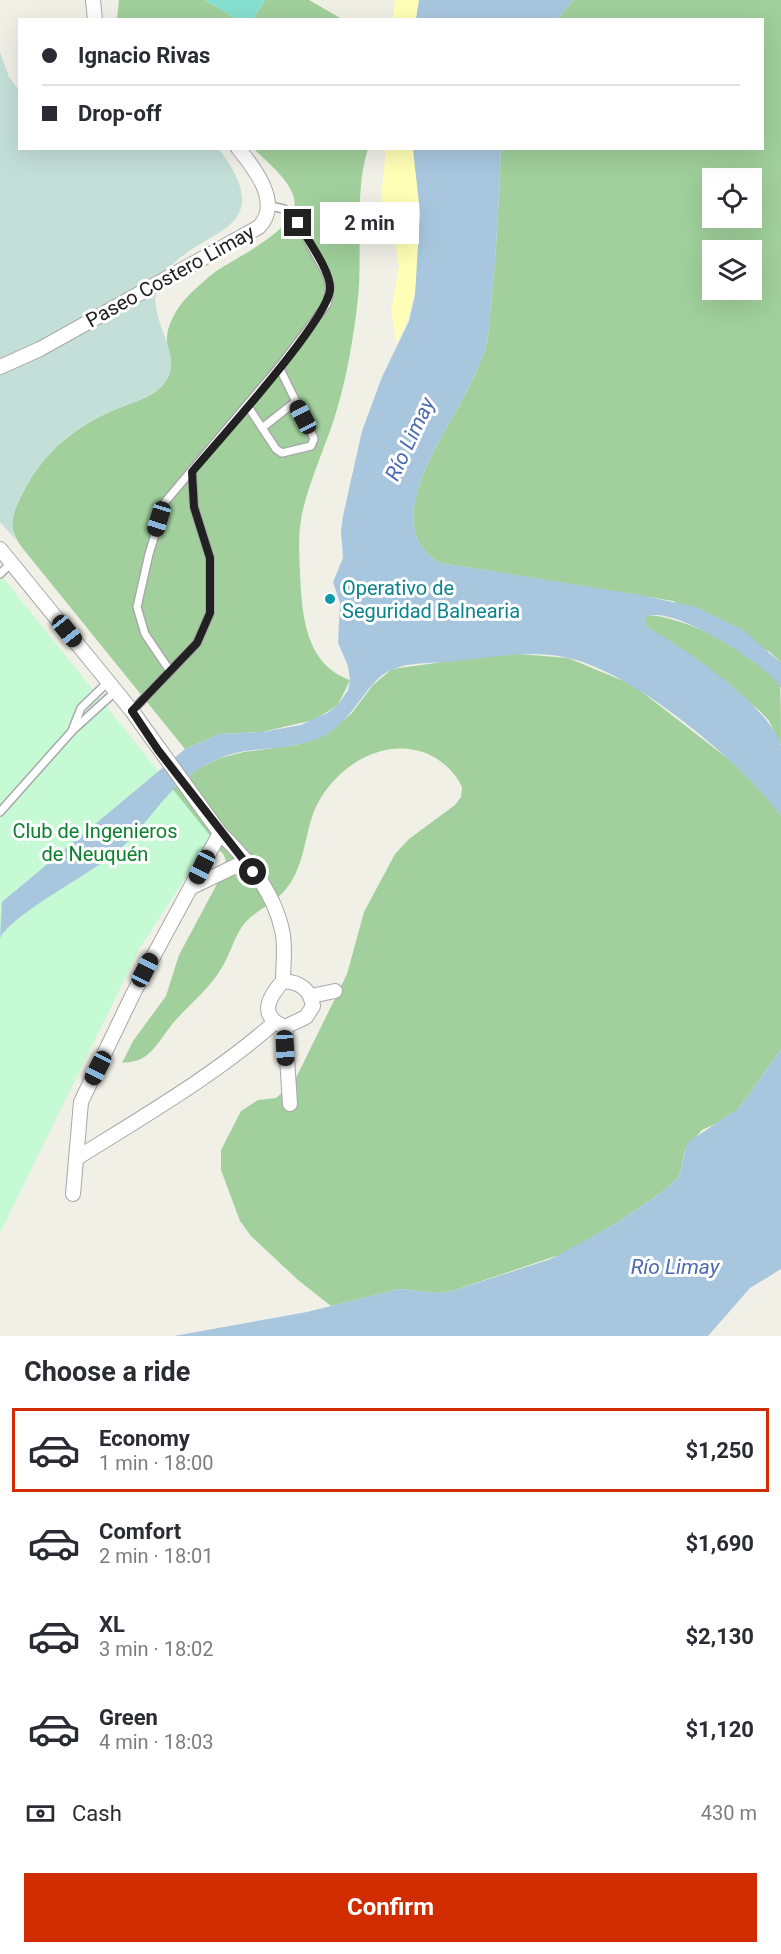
<!DOCTYPE html>
<html lang="en">
<head>
<meta charset="utf-8">
<style>
  body { margin:0; font-family:Roboto,sans-serif; background:#f7f7f7; color:#2b2b33; height:100vh; display:flex; flex-direction:column; font-size:22px; white-space:nowrap }
  * { box-sizing:border-box; margin:0 }
  p { font-size:20px; color:#7c7c81 }
  .icon { flex:none; width:33px; height:33px; fill:none; stroke:currentColor; stroke-width:2; stroke-linecap:round; stroke-linejoin:round }
  .map { position:relative; height:1336px; overflow:hidden }
  .drawer { display:flex; flex-direction:column; background:#fff; flex:1 }
  .drawer>* { flex:none }
  .hud { position:absolute; left:18px; top:18px; width:746px; height:132px; border-radius:0px; box-shadow:0 6px 24px #0002; display:grid; align-content:center; height:132px; padding:0 24px; background:#fff }
  .controls { position:absolute; left:702px; top:168px; display:grid; gap:12px }
  .controls a { display:grid; place-items:center; width:60px; height:60px; border-radius:0px; background:#fff; box-shadow:0 6px 24px #0002; font-size:30px }
  .end { position:absolute; width:27px; height:27px; margin:-14px; border:8px solid #212121; background:#fff; box-shadow:0 0 0 3px #fff }
  .from { border-radius:50% }
  .bubble { position:absolute; height:42px; border-radius:0px; background:#fff; box-shadow:0 6px 24px #0002; font-size:20px; font-weight:700; line-height:42px; text-align:center }
  .car { position:absolute; width:18px; height:36px; margin:-18px -9px; border-radius:8px; box-shadow:0 0 4px 2px #0007; background:linear-gradient(#222 24%,#8ab4d8 0 40%,#222 0 76%,#8ab4d8 0 86%,#222 0) }
  .hud b { display:flex; align-items:center; gap:21px; height:57px; font-size:22px }
  .hud b+b { border-top:2px solid #e1e1e2 }
  .hud i { width:15px; height:15px; background:#2b2b33 }
  ul { padding:0; list-style:none }
  li { display:flex; align-items:center; gap:18px; height:84px; margin:0 12px 9px; padding:0 12px; border:3px solid transparent; border-radius:0px }
  li div { flex:1 }
  li b { display:block; font-size:22px }
  li em { font-style:normal; font-weight:700 }
  li.active { border-color:#d12b00 }
  li>.icon { width:54px; height:54px; stroke-width:1.5 }
  h2 { padding:0 24px; font-size:27px; line-height:72px }
  .pay { display:flex; align-items:center; gap:15px; height:66px; padding:0 24px; font-size:22px }
  .pay p { margin-inline-start:auto }
  .button { display:flex; gap:12px; margin-top:auto; padding:12px 24px }
  .button a { flex:1; height:69px; border-radius:0px; background:#d12b00; color:#fff; font-size:24px; font-weight:700; line-height:69px; text-align:center }
  .map>svg:first-child { display:block }
</style>
</head>
<body>
<div class="map">
<svg width="781" height="1336" viewBox="0 0 781 1336">
  <rect width="100%" height="100%" fill="#f1f0e7"/>
  <!-- forest -->
  <g fill="#a1d09c" fill-rule="evenodd">
    <path d="M119 0H205L237 19H117Z"/>
    <path d="M265 0H309L342 19H253Z"/>
    <path d="M573 0H781V663L770 652 673 601 441 563C417 552 410 528 415 502 425 450 469 401 485 349 490 332 490 312 492 294 497 246 499 197 501 149L762 148V20L558 19ZM712 178H752V218H712ZM712 250H752V290H712Z"/>
    <path d="M254 149H368C353 194 364 258 357 307 353 340 347 374 338 406 328 442 310 477 302 514 298 533 299 553 300 573 302 615 305 664 350 680L338 705 314 720 262 732 219 734 185 749 24 550C6 527 11 517 23 492 45 450 76 426 120 407 133 402 151 398 161 387 176 371 168 359 167 341 166 329 173 316 179 307 188 294 203 282 215 272 236 257 302 228 294 198 289 179 267 162 254 149Z"/>
    <path d="M647 615C682 616 763 653 780 685 781 696 781 732 781 745L769 721 760 711 706 667 647 627 644 619Z"/>
    <path d="M508 653 568 658 633 685 740 768 757 784 781 816V1049L739 1108 722 1121 702 1130 685 1150 679 1177 662 1192 615 1224 562 1254 452 1291 438 1293 399 1289 331 1306 298 1280 251 1236 240 1221 221 1170V1150L241 1111 258 1100 276 1098 294 1082 347 974 364 912 395 854 409 839 455 805 461 797 462 787C453 767 431 751 409 749 367 744 325 778 312 817 304 842 303 868 286 889 275 903 256 910 244 924 234 937 230 955 221 969 208 990 189 1005 173 1023 164 1034 158 1046 147 1055 140 1061 131 1062 122 1063L133 1041 166 996 179 955 226 867C226 857 224 852 215 848L166 795 197 769 220 758 244 752 297 745 328 733 351 714 373 685 392 669Z"/>
  </g>
  <!-- wetland -->
  <path fill="#c4dfd8" d="M0 52 9 77 19 90 20 148 219 149C290 244 177 225 157 290 147 323 191 360 160 388 148 399 129 404 115 410 73 427 44 452 23 493 15 509 8 523 16 540L0 522Z"/>
  <!-- sand -->
  <g fill="#ffffb7">
    <path d="M395 0H419L416 19 393 20Z"/>
    <path d="M386 149H413C424 213 427 284 397 344L391 310 399 266 395 242 381 199Z"/>
  </g>
  <!-- park -->
  <path fill="#c5fad4" d="M0 574 212 838 141 946 0 1233Z"/>
  <!-- pitch -->
  <path fill="#86dfcf" d="M205 0H265L253 19H237Z"/>
  <!-- water -->
  <g fill="#a8c7de">
    <path d="M419 0H573L558 19H416Z"/>
    <path d="M413 149H501C499 197 497 246 492 294 490 312 490 332 485 349 469 401 425 450 415 502 410 528 417 552 441 563L640 595 696 607 743 630 781 663V688C770 666 663 598 644 619L647 627C684 648 770 706 781 746 781 760 781 799 781 816 740 761 632 670 564 657 527 650 494 657 457 661 436 664 411 661 391 670 366 681 354 720 325 735 287 754 255 744 220 758 168 779 155 819 117 852 89 875 15 912 0 938L2 902 185 749 219 734 262 732 301 725 327 713 338 705 348 690 350 680 348 666 338 643 340 603 333 582 343 558 341 531 343 516 362 431 382 377 409 321 415 295 420 213Z"/>
    <path d="M781 1049V1269L750 1288 708 1336H174L307 1312 399 1289 438 1293 452 1291 551 1259 615 1224 662 1192 679 1177 687 1143 739 1108Z"/>
  </g>
  <g fill="none" stroke-linecap="round" stroke-linejoin="round">
    <!-- lane casing -->
    <g stroke="#a8a8a8" stroke-width="10">
      <g id="lane">
        <path d="M247 405 276 449 282 453 311 446 314 439 311 432 279 367"/>
        <path d="M262 428 295 402"/>
        <path d="M0 574 11 563"/>
        <path d="M170 671 145 634 137 607 149 554 165 502 279 367 327 304 330 287 326 273 298 223 284 209 270 206"/>
        <path d="M132 711 197 643 210 613V558L194 507 192 472"/>
        <path d="M73 728 81 708 108 682"/>
        <path d="M0 812 73 730 116 691"/>
      </g>
    </g>
    <!-- street casing -->
    <g stroke="#a8a8a8" stroke-width="16">
      <g id="street">
        <path d="M93 0 95 20"/>
        <path d="M0 367 40 349 259 227C282 203 255 169 238 148"/>
        <path d="M0 549 132 711 220 833C246 858 274 893 282 930 286 945 283 965 283 981"/>
        <path d="M192 887 244 862"/>
        <path d="M283 981C300 982 310 989 313 1006L306 1017 285 1027C258 1016 268 998 283 981Z"/>
        <path d="M311 996 335 991"/>
        <path d="M285 1027 290 1104"/>
        <path d="M77 1158C144 1116 215 1075 274 1023"/>
        <path d="M73 1194 81 1102 134 992 220 833"/>
      </g>
    </g>
    <!-- lane -->
    <use href="#lane" stroke="#fff" stroke-width="7"/>
    <!-- street -->
    <use href="#street" stroke="#fff" stroke-width="14"/>
  </g>
  <g fill="none" stroke-linecap="round" stroke-linejoin="round">
    <!-- route -->
    <path stroke="#212121" stroke-width="8" d="M253 872 158 750 132 711 197 643 210 613V558L194 507 192 472C217 442 329 319 330 289 331 271 307 239 298 223"/>
  </g>
  <!-- markers -->
  <circle fill="#0f9aa8" stroke="#fff" stroke-width="2" cx="330" cy="599" r="6"/>
  <g text-anchor="middle" stroke-width="6" stroke-linejoin="round" paint-order="stroke">
    <!-- street labels -->
    <g font-size="20" fill="#212121" stroke="#fff">
      <text transform="translate(170 276) rotate(-29)" y="7">Paseo Costero Limay</text>
    </g>
    <!-- culture labels -->
    <g font-size="20" fill="#0d838f" stroke="#fff" text-anchor="start">
      <text x="342" y="595">Operativo de<tspan x="342" dy="23">Seguridad Balnearia</tspan></text>
    </g>
    <!-- park labels -->
    <g font-size="20" fill="#0c812e" stroke="#fff">
      <text x="95" y="838">Club de Ingenieros<tspan x="95" dy="23">de Neuquén</tspan></text>
    </g>
    <!-- water labels -->
    <g font-size="21" font-style="italic" fill="#4c6ab1" stroke="#fff">
      <text transform="translate(410 439) rotate(-65)" y="7">Río Limay</text>
      <text x="675" y="1274">Río Limay</text>
    </g>
  </g>
</svg>
<div class="controls">
<a><svg class="icon" aria-label="locate" viewBox="0 0 24 24"><circle cx="12" cy="12" r="6"/><path d="M12 2v4M12 18v4M2 12h4M18 12h4"/></svg></a>
<a><svg class="icon" aria-label="layers" viewBox="0 0 24 24"><path d="M12 4l9 5-9 5-9-5zM3 14l9 5 9-5"/></svg></a>
</div>
<i class="end from" style="left:253px;top:872px"></i>
<i class="end" style="left:298px;top:223px"></i>
<div class="bubble" style="left:320px;top:202px;width:99px">2 min</div>
<i class="car" style="left:303px;top:417px;rotate:332deg"></i>
<i class="car" style="left:159px;top:519px;rotate:197deg"></i>
<i class="car" style="left:67px;top:631px;rotate:141deg"></i>
<i class="car" style="left:202px;top:867px;rotate:206deg"></i>
<i class="car" style="left:145px;top:970px;rotate:27deg"></i>
<i class="car" style="left:285px;top:1048px;rotate:177deg"></i>
<i class="car" style="left:98px;top:1068px;rotate:207deg"></i>
<div class="hud">
<b><i class="from"></i>Ignacio Rivas</b>
<b><i></i>Drop-off</b>
</div>
</div>
<section class="drawer">
<h2>Choose a ride</h2>
<ul>
<li class="active"><svg class="icon" aria-label="car" viewBox="0 0 24 24"><path d="M5 17H2v-5l4-1 3-4h7l3 4 3 1v5h-3M9 17h6M6 11h13"/><circle cx="7" cy="17" r="2"/><circle cx="17" cy="17" r="2"/></svg><div><b>Economy</b><p>1 min · 18:00</p></div><em>$1,250</em></li>
<li><svg class="icon" aria-label="car" viewBox="0 0 24 24"><path d="M5 17H2v-5l4-1 3-4h7l3 4 3 1v5h-3M9 17h6M6 11h13"/><circle cx="7" cy="17" r="2"/><circle cx="17" cy="17" r="2"/></svg><div><b>Comfort</b><p>2 min · 18:01</p></div><em>$1,690</em></li>
<li><svg class="icon" aria-label="car" viewBox="0 0 24 24"><path d="M5 17H2v-5l4-1 3-4h7l3 4 3 1v5h-3M9 17h6M6 11h13"/><circle cx="7" cy="17" r="2"/><circle cx="17" cy="17" r="2"/></svg><div><b>XL</b><p>3 min · 18:02</p></div><em>$2,130</em></li>
<li><svg class="icon" aria-label="car" viewBox="0 0 24 24"><path d="M5 17H2v-5l4-1 3-4h7l3 4 3 1v5h-3M9 17h6M6 11h13"/><circle cx="7" cy="17" r="2"/><circle cx="17" cy="17" r="2"/></svg><div><b>Green</b><p>4 min · 18:03</p></div><em>$1,120</em></li>
</ul>
<div class="pay"><svg class="icon" aria-label="cash" viewBox="0 0 24 24"><path d="M3 7h18v10H3z"/><circle cx="12" cy="12" r="2"/></svg>Cash<p>430 m</p></div>
<div class="button"><a>Confirm</a></div>
</section>
</body>
</html>
